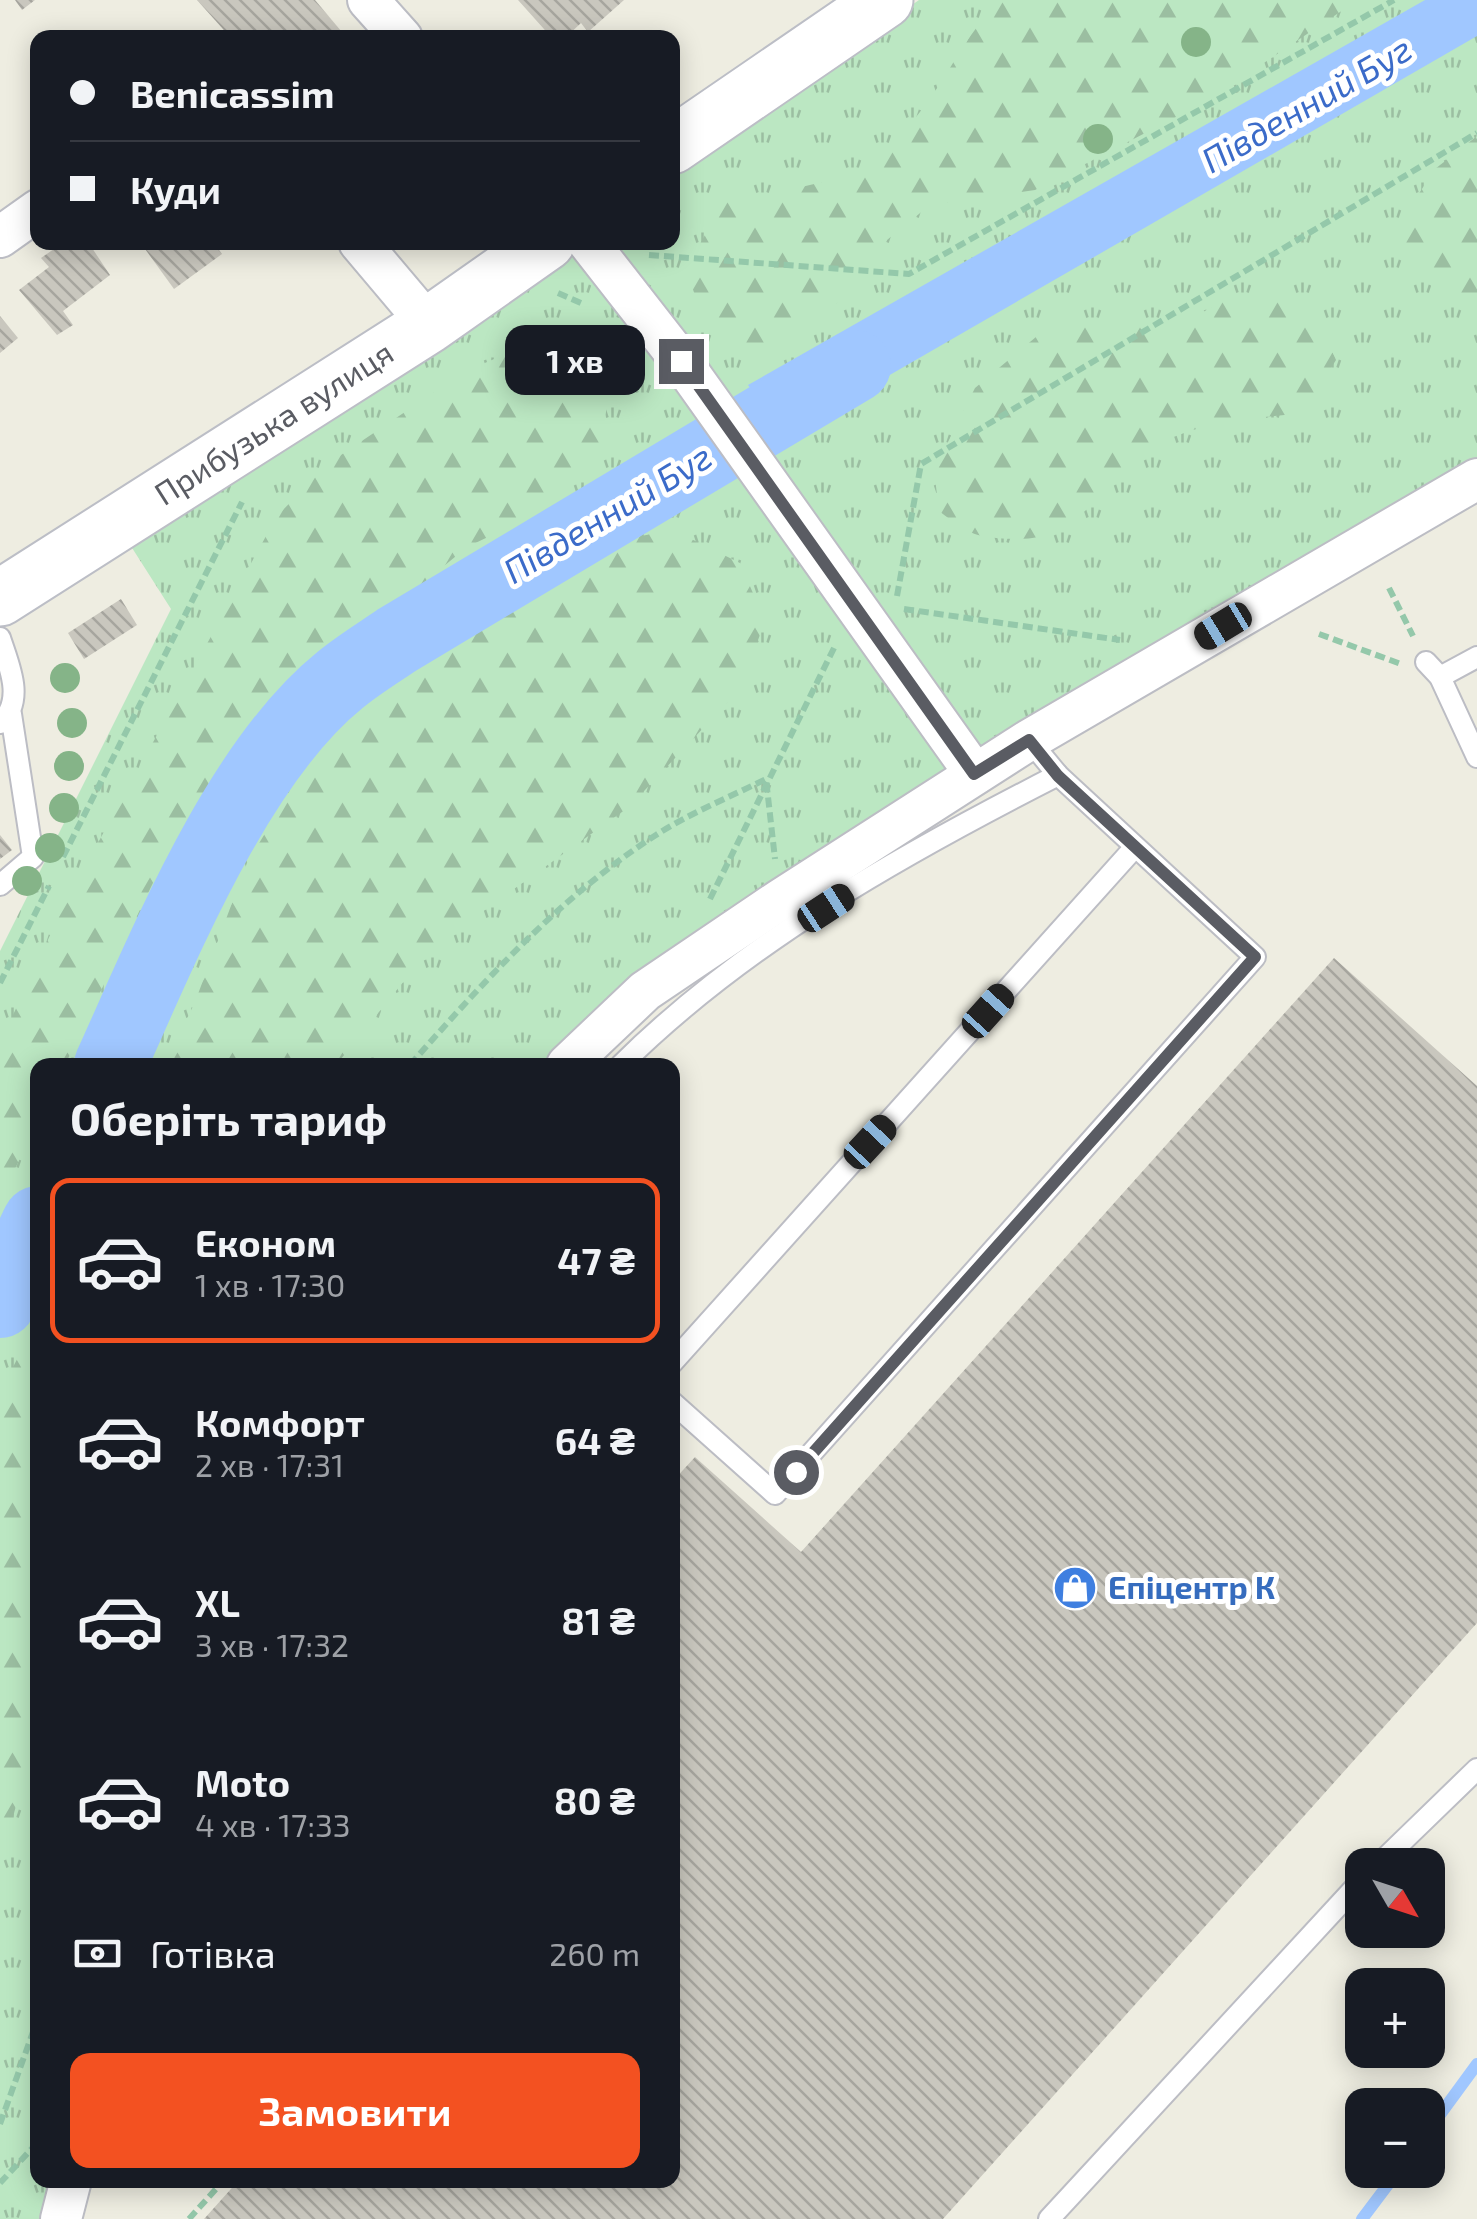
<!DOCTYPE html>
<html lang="uk">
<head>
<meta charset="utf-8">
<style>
  body { margin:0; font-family:"Exo 2",sans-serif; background:#242831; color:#f1f3f6; height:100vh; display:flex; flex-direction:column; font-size:38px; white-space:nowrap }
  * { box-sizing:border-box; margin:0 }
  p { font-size:32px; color:#9ea1a6 }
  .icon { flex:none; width:55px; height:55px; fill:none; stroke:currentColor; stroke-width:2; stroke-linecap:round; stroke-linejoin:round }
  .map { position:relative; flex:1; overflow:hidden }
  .panel { position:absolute; left:30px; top:1058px; width:650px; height:1130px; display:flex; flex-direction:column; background:#171b24; border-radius:20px; box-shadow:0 5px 25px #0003 }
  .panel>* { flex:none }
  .banner { position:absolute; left:30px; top:30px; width:650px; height:220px; border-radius:20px; box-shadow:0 5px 25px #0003; display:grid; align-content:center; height:220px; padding:0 40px; background:#171b24 }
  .needle { width:65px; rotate:129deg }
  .buttons { position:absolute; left:1345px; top:1848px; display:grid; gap:20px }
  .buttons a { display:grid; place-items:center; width:100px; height:100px; border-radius:20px; background:#171b24; box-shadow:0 5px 25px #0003; font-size:50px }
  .end { position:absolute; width:45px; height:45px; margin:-22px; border:12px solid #5a5c63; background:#fff; box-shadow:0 0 0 5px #fff }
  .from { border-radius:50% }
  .bubble { position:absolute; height:70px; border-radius:20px; background:#171b24; box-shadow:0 5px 25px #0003; font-size:32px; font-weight:700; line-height:70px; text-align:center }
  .car { position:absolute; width:30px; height:60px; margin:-30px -15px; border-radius:12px; box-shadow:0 0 8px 2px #0007; background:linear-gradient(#222 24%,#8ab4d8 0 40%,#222 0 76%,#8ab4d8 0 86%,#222 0) }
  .banner b { display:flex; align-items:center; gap:35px; height:95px; font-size:38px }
  .banner b+b { border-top:2px solid #363941 }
  .banner i { width:25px; height:25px; background:#f1f3f6 }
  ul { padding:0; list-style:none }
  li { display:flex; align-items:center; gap:30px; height:165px; margin:0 20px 15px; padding:0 20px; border:5px solid transparent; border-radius:20px }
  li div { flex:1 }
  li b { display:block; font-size:38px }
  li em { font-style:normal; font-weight:700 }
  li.active { border-color:#f35121 }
  li>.icon { width:90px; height:90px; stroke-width:1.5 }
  h2 { padding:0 40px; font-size:45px; line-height:120px }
  .pay { display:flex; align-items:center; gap:25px; height:110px; padding:0 40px; font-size:38px }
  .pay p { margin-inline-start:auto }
  .cta { display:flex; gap:20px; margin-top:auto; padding:20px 40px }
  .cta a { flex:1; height:115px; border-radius:20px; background:#f35121; color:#fff; font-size:40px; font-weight:700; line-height:115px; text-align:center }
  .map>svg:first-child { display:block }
</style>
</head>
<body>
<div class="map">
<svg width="1477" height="2219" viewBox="0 0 1477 2219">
  <defs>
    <pattern id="grass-tufts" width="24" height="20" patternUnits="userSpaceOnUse" patternTransform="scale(2.5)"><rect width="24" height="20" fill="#bbe7c2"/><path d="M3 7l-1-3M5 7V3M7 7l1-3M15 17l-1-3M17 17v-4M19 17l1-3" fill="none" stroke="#9bbea1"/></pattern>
    <pattern id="forest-firs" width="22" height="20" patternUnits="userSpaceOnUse" patternTransform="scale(2.5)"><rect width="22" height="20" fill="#bbe7c2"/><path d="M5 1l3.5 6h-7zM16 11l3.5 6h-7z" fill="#9bbea1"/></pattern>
    <pattern id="building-back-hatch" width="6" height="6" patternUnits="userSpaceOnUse" patternTransform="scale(2.5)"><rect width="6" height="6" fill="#c9c7be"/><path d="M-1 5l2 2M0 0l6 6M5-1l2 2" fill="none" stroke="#a6a59e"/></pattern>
  </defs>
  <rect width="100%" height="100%" fill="#eeede1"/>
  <!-- grass -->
  <g fill="url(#grass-tufts)">
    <path d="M919 0H1477V459L979 751 610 243 672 242 673 173Z"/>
    <path d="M570 246 951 768 634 977 546 1065H38V2180H52L43 2219H0V951L171 609 127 540Z"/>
  </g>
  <!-- forest -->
  <g fill="url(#forest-firs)">
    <path d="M1005 0H1358L1207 101 1035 190 930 205 887 240 836 304 781 344 738 346 700 310 686 269 724 201C840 180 875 184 943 79 962 50 977 19 1005 0Z"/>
    <path d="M1477 136V305L1459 306 1410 270 1401 221 1435 169Z"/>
    <path d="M1274 292 1319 322 1336 360 1303 413C1252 419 1198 420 1153 448 1103 480 1082 540 1016 539 976 538 970 535 939 511L934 470 975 388 1055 321H1188L1225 299Z"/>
    <path d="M527 345 580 350 610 385 601 446 545 510 467 547 353 641 239 755 165 858 65 1065H38L37 1123 0 1200V1043L65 903 277 516 329 463 466 371Z"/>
    <path d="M673 530 740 563 765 621 740 689 629 807 430 949 336 1065H165L195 1002 247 863 311 758 378 689 507 604 625 539Z"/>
    <path d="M37 1321V1725L0 1867V1392Z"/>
  </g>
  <!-- water -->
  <path fill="#a0c7ff" d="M1425 0H1477V36L784 436 748 385Z"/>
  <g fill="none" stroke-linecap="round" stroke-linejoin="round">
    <!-- stream -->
    <g stroke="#a0c7ff" stroke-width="12">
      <path d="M1428 2131 1477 2064"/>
      <path d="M1362 2219 1399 2170"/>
    </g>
    <!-- river -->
    <g stroke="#a0c7ff" stroke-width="72">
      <path d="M110 1065C164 946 237 763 340 680 358 665 378 653 397 640L855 366"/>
      <path d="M0 1302 38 1222"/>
    </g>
  </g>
  <!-- building -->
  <g fill="url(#building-back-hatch)">
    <path d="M15 0H35L22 10Z"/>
    <path d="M197 0H315L347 38H231Z"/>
    <path d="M518 0H624L588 32 581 23 565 38H552Z"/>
    <path d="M64 242H88L110 275 63 311 73 325 57 335 19 290 49 267 41 258Z"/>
    <path d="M140 242H213L222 254 174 289Z"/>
    <path d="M0 316 18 338 0 353Z"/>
    <path d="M121 599 137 625 84 659 68 633Z"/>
    <path d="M0 835 12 850 0 859Z"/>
    <path d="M1334 958 1477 1086V1623L943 2219H204L239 2180H672V1482L695 1457 801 1552Z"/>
  </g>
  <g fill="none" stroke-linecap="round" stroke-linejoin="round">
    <!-- lane casing -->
    <g stroke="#bcbdc4" stroke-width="24">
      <g id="lane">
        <path d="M0 638C9 666 25 699 1 723"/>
        <path d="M1426 662 1440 677 1477 757"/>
        <path d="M1440 677 1477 657"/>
        <path d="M0 885 33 857 11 714"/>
        <path d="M621 1065C745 942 903 854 1058 775"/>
        <path d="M672 1363 1135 847"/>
        <path d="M672 1402 775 1494 1255 957 1058 775 1029 740"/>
        <path d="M1378 1865 1477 1769"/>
        <path d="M1049 2219 1362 1880"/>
      </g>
    </g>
    <!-- street casing -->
    <g stroke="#bcbdc4" stroke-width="44">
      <g id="street">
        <path d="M368 0 402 38"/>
        <path d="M0 237 38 210"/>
        <path d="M359 242 429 325"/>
        <path d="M588 242 681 361 975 774"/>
        <path d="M567 1065 645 991 781 899 1029 740 1477 479"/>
        <path d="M61 2219 71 2180"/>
      </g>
    </g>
    <!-- secondary casing -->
    <g stroke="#bcbec6" stroke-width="59">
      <g id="secondary">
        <path d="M672 146 885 0"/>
        <path id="s1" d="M0 598 429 325 547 242"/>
      </g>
    </g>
    <!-- path -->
    <g stroke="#94c8aa" stroke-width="6" stroke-dasharray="10 5" stroke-linecap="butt">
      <path d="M649 255 909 274 1394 0"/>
      <path d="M558 293 583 304"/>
      <path d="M1389 588 1413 636"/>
      <path d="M897 596 921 464 1477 133"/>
      <path d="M904 609 1120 640"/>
      <path d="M1319 634 1401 664"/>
      <path d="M63 857 242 502"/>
      <path d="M710 899 835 646"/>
      <path d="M0 983 49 886"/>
      <path d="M410 1065C484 981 561 896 656 835 690 813 730 797 766 779L775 859"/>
      <path d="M0 2124 38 2018"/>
      <path d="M0 2183 38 2142"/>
      <path d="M189 2219 224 2180"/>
    </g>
    <!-- lane -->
    <use href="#lane" stroke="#fff" stroke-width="20"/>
    <!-- street -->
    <use href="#street" stroke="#fff" stroke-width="40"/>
    <!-- secondary -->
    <use href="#secondary" stroke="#fff" stroke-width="55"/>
  </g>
  <!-- trees -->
  <g fill="#85b488">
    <circle cx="1196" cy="42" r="15"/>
    <circle cx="1098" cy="139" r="15"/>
    <circle cx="65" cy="678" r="15"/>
    <circle cx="72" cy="723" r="15"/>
    <circle cx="69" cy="766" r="15"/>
    <circle cx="64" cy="808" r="15"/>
    <circle cx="50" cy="848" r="15"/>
    <circle cx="27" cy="881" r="15"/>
  </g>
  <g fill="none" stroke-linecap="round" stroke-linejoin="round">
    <!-- route -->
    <path stroke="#5a5c63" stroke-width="12" d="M681 361 974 774 1029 740 1058 776 1255 957 796 1472"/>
  </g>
  <!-- icons -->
  <defs>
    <g id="shop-disc" transform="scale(2.25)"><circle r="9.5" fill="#3f7fe0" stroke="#fff"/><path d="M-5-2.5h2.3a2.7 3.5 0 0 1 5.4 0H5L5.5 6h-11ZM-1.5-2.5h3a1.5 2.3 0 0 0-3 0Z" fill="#fff"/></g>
  </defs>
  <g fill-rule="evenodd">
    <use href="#shop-disc" x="1075" y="1588"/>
  </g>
  <g text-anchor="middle" stroke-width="10" stroke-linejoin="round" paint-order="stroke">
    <!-- street labels -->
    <g font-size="32" fill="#5a5c63" stroke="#fff">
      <text dy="11" stroke="none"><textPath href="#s1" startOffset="325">Прибузька вулиця</textPath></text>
    </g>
    <!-- shop labels -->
    <g font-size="32" font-weight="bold" fill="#366cbe" stroke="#fff" text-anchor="start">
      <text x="1108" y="1599">Епіцентр К</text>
    </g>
    <!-- water labels -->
    <g font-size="35" font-style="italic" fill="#3b6bc9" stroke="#fff">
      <text transform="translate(1307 105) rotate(-30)" y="12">Південний Буг</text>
      <text transform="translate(608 514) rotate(-31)" y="12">Південний Буг</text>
    </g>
  </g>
</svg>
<div class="buttons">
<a><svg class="needle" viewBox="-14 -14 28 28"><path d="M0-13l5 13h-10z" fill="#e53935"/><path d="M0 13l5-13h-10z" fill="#9ea1a6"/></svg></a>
<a>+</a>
<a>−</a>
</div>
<i class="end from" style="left:796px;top:1472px"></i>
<i class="end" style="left:681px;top:361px"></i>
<div class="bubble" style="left:505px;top:325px;width:140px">1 хв</div>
<i class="car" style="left:1223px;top:626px;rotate:239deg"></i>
<i class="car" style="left:826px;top:908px;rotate:57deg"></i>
<i class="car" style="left:988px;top:1011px;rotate:42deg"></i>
<i class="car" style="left:870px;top:1142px;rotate:43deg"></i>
<div class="banner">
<b><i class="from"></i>Benicassim</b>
<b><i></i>Куди</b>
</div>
<section class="panel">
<h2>Оберіть тариф</h2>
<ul>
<li class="active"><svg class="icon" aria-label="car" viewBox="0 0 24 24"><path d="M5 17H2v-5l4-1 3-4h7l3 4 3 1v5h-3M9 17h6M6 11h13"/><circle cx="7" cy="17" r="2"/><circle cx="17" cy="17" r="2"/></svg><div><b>Економ</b><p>1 хв · 17:30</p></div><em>47 ₴</em></li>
<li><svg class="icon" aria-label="car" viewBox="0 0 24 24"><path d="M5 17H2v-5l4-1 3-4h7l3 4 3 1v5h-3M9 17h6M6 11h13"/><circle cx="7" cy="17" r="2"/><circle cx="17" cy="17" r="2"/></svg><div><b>Комфорт</b><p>2 хв · 17:31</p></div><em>64 ₴</em></li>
<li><svg class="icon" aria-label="car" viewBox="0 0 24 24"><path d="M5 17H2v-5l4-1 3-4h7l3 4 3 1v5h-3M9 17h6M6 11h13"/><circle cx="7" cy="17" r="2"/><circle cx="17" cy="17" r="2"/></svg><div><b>XL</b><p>3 хв · 17:32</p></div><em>81 ₴</em></li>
<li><svg class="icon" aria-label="car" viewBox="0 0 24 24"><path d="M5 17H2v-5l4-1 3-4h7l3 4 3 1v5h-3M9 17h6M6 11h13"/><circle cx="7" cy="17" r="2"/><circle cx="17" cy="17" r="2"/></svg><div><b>Moto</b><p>4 хв · 17:33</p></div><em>80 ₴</em></li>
</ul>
<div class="pay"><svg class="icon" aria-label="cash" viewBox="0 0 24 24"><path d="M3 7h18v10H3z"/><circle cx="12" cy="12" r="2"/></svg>Готівка<p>260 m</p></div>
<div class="cta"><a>Замовити</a></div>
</section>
</div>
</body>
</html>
